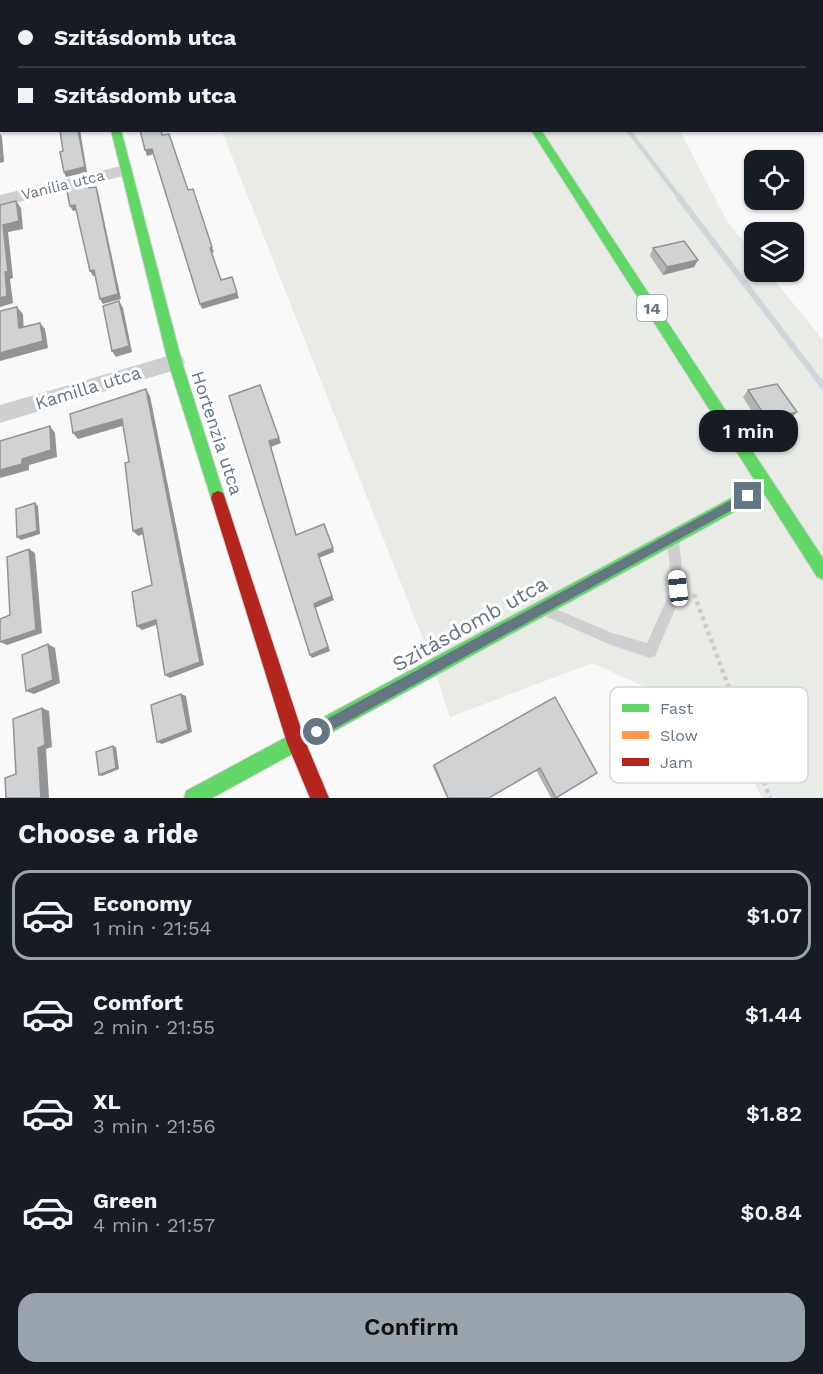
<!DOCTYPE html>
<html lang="en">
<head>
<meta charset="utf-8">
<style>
  body { margin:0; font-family:"Work Sans",sans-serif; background:#242831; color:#f1f3f6; height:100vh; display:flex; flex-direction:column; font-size:22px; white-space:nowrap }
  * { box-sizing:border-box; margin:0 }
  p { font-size:20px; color:#9ea1a6 }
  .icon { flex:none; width:33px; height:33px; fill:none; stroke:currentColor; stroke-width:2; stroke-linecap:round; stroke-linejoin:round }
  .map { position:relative; height:798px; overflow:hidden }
  .side { display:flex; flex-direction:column; background:#171b24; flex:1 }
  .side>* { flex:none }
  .top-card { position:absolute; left:0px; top:0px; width:824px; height:132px; box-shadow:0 2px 4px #0004; display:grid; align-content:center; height:132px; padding:0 18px; background:#171b24 }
  .controls { position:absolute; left:744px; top:150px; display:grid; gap:12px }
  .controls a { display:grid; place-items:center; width:60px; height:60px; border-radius:12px; background:#171b24; box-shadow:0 2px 4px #0004; font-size:30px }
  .end { position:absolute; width:27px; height:27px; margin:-14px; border:8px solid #657683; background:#fff; box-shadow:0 0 0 3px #fff }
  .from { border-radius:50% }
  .bubble { position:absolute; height:42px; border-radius:18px; background:#171b24; box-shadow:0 2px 4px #0004; font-size:20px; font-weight:600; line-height:42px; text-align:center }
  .car { position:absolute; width:18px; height:36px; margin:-18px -9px; border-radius:8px; box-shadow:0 0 4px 2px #0007; background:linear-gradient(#fff 24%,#345 0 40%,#fff 0 76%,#345 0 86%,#fff 0) }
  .top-card b { display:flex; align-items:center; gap:21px; height:57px; font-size:22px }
  .top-card b+b { border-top:2px solid #363941 }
  .top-card i { width:15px; height:15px; background:#f1f3f6 }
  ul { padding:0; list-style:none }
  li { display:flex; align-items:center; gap:18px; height:90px; margin:0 12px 9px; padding:0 6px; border:3px solid transparent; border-radius:18px }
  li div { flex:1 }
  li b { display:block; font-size:22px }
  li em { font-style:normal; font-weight:600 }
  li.current { border-color:#99a4ac }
  li>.icon { width:54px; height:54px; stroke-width:1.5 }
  h2 { padding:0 18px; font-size:27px; line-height:72px }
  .cta { display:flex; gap:12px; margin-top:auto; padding:12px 18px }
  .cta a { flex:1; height:69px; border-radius:18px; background:#99a4ac; color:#111; font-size:24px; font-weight:600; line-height:69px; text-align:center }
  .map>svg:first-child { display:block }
</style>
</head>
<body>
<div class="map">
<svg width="823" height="798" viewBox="0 0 823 798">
  <rect width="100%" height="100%" fill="#f9f9f9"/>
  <!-- green -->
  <g fill="#e8ebe6">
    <path d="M170 0H635L636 1 171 2Z"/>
    <path d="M222 131H680L727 221 754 255V272H768L823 340V798H762L725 723 592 663 450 717 429 654Z"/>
  </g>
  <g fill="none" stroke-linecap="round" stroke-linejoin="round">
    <!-- stream-far1 -->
    <path stroke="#ced6d9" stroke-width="4.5" d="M628 130 679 197"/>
    <!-- stream -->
    <path stroke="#ced6d9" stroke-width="6" d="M678 196 823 386"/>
    <!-- fast casing -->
    <g stroke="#d5d6d7" stroke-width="2">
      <g id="fast">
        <path d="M111 130H121L182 362 225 498 223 503 218 505 213 503 211 498 168 362Z"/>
        <path d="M531 130H541L823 558V580L817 577 765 495 212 798H184L186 791 757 484Z"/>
      </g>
    </g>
    <!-- slow casing -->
    <g stroke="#d5d6d7" stroke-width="2">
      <path id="slow" d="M449 0H457L458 2H450Z"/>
    </g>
    <!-- jam casing -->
    <g stroke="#d5d6d7" stroke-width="2">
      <path id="jam" d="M218 491 223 493 225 498 305 741 329 798H310L287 743 211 498 213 493Z"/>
    </g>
    <!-- path -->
    <path stroke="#cbcccd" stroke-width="4.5" stroke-dasharray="4 4" stroke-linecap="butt" d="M694 594 770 798"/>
    <!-- lane -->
    <path fill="#cecfd0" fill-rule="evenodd" d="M673 535 677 537 679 541 684 588 655 656 650 658 611 645 545 616 543 612 545 608 549 606 612 633 647 643 672 588 667 541 669 537Z"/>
    <!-- street -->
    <g fill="#cecfd0" fill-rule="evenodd">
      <rect x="78" y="0" width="12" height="2"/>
      <path d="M290 0H307L289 2Z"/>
      <rect x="0" y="57" width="2" height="8"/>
      <path d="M125 165 131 166 133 170 131 174 0 207V195Z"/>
      <path d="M175 354 182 356 185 362 182 368 0 423V405Z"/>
    </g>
    <!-- fast -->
    <use href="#fast" fill="#63d668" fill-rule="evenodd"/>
    <!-- slow -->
    <use href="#slow" fill="#ff974d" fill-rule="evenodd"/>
    <!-- jam -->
    <use href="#jam" fill="#b3261e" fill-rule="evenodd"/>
  </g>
  <!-- wall -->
  <g fill="#b3b5b5">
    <path d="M653 248 698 260 694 267 663 275 650 256Z"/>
    <path d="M748 390 797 412 790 419 761 426 743 397Z"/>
    <path d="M555 697 556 798H551L536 770 489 798H447L433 767 434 765Z"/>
  </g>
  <!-- shaded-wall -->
  <g fill="#929394">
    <path d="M78 130H80L87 172 66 177 64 172Z"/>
    <path d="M0 133 2 137 4 162 0 163Z"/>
    <path d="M152 149 154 154 147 156 145 150Z"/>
    <path d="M96 187 98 192 121 299 103 304 100 299Z"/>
    <path d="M16 201 21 208 23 229 8 232 13 278 10 279 13 303 0 307V298L5 272 3 225Z"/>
    <path d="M75 205 77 210 73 211 70 206Z"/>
    <path d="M212 247 214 252 211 253 210 248Z"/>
    <path d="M698 260 694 267 663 275 667 267Z"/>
    <path d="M94 270 97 275 93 276 90 271Z"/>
    <path d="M237 293 239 298 202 309 200 304Z"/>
    <path d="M119 301 123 308 132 352 116 357 112 351Z"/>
    <path d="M17 307 23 314 24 335 19 328Z"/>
    <path d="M40 323 45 329 48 348 0 361V353Z"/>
    <path d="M146 389 150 396 204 665 170 678 165 675Z"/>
    <path d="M797 412 790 419 761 426 767 419Z"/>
    <path d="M122 419 126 425 78 439 73 433Z"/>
    <path d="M50 426 55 433 57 457 29 465V470L0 478V470L22 459Z"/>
    <path d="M279 438 281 443 271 447 298 539 269 441Z"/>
    <path d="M35 503 38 506 40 534 21 540 17 537Z"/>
    <path d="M142 528 147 533 138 536 133 531Z"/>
    <path d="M333 548 334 552 319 558 318 554Z"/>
    <path d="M29 549 35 553 42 633 7 645 0 642 36 630Z"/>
    <path d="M332 596 334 600 315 608 330 651 312 658 310 655 314 604Z"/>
    <path d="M156 620 161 623 142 630 137 626Z"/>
    <path d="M48 644 55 648 60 683 34 694 26 691Z"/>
    <path d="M181 694 186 696 192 732 162 744 157 742Z"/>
    <path d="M42 708 49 711 52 747 46 749 49 798H41L38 748Z"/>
    <path d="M113 746 116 747 119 769 102 776 99 775Z"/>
  </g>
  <!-- building -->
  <g fill="#d0d2d3" stroke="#929394" stroke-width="1.5">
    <rect x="31" y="0" width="19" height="2"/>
    <rect x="105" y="0" width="23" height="2"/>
    <path d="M60 130H78L85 167 64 172 60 152 63 151Z"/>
    <path d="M140 130H161L162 135 169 134 188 190 193 189 212 247 210 248 221 280 232 277 237 293 200 304 152 149 145 150Z"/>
    <path d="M0 137 2 158H0Z"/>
    <path d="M87 182 89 188 96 187 118 294 100 299 94 270 90 271 75 205 70 206 66 187Z"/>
    <path d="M16 201 19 221 3 225 8 272H5L7 296 0 298V205Z"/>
    <path d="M684 241 698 260 667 267 653 248Z"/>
    <path d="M119 301 129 346 112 351 103 306Z"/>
    <path d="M17 307 19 328 40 323 43 341 0 353V311Z"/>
    <path d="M777 384 797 412 767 419 748 390Z"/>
    <path d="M260 385 279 438 269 441 296 535 324 524 333 548 318 554 332 596 314 604 328 647 310 655 229 396Z"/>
    <path d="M146 389 200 662 165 675 156 620 137 626 132 592 152 585 142 528 133 531 125 463 129 462 122 419 73 433 70 414Z"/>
    <path d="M50 426 51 450 22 459V464L0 470V441Z"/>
    <path d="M35 503 37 531 17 537 16 509Z"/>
    <path d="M29 549 36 630 0 642V619L10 615 7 557Z"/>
    <path d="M48 644 53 680 26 691 22 655Z"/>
    <path d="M181 694 188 730 157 742 151 705Z"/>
    <path d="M555 697 597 773 556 798 540 768 489 798H448L434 765Z"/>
    <path d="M42 708 45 745 38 748 41 798H6L5 778 16 774 13 719Z"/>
    <path d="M113 746 116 768 99 775 96 752Z"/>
  </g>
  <!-- route -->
  <path fill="#657683" d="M748 491 752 492V499L321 736 317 738 312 736 310 732 312 727Z"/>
  <g text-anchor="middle" stroke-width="6" stroke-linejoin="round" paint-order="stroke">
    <!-- far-street labels -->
    <g font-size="15" fill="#657683" stroke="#fff">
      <text transform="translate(63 185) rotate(-14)" y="5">Vanília utca</text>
    </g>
    <!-- shield labels -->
    <rect fill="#fff" stroke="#939fa8" stroke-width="1.5" x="637" y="295" width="30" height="26" rx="4.5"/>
    <g font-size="16" font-weight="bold" fill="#657683">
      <text x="652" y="314">14</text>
    </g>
    <!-- street labels -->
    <g font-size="18" fill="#657683" stroke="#fff">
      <text transform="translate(88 388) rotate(-17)" y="6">Kamilla utca</text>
      <text transform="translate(217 433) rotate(72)" y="6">Hortenzia utca</text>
    </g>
    <!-- near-street labels -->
    <g font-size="21" fill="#657683" stroke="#fff">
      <text transform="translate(470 624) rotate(-29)" y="7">Szitásdomb utca</text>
    </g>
  </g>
  <!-- legend -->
  <rect x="610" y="687" width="198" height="96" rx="9" fill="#fff" stroke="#d1d6da" stroke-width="1.5"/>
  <rect x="622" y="704" width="27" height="8" fill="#63d668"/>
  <rect x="622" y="731" width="27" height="8" fill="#ff974d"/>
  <rect x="622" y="758" width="27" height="8" fill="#b3261e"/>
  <g font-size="16" fill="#657683">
    <text x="660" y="714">Fast</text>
    <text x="660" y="741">Slow</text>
    <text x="660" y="768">Jam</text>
  </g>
</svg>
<div class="controls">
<a><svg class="icon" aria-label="locate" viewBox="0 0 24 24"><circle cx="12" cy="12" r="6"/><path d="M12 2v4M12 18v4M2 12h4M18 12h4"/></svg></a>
<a><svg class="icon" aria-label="layers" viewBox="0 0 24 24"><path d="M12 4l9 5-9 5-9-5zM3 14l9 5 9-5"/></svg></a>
</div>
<i class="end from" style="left:317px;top:732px"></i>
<i class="end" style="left:748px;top:496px"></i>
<div class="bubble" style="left:699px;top:410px;width:99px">1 min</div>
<i class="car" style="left:678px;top:588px;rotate:354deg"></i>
<div class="top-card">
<b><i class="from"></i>Szitásdomb utca</b>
<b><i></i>Szitásdomb utca</b>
</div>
</div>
<section class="side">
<h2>Choose a ride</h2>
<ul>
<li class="current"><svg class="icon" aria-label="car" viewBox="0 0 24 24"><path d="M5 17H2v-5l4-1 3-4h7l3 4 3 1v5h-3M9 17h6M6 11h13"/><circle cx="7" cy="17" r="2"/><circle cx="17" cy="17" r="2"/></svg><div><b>Economy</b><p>1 min · 21:54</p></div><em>$1.07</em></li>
<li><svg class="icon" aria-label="car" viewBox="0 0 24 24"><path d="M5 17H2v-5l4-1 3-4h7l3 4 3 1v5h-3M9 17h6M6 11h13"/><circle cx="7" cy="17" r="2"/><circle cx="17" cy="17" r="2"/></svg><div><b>Comfort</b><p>2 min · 21:55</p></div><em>$1.44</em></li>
<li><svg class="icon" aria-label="car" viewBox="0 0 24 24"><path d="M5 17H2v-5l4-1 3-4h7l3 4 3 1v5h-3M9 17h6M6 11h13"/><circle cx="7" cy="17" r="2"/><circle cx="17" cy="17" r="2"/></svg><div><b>XL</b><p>3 min · 21:56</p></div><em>$1.82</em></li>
<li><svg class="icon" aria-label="car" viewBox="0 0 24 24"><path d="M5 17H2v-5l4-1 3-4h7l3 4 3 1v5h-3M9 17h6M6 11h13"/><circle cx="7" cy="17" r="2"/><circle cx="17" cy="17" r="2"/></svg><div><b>Green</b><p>4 min · 21:57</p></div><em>$0.84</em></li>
</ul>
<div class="cta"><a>Confirm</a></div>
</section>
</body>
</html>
